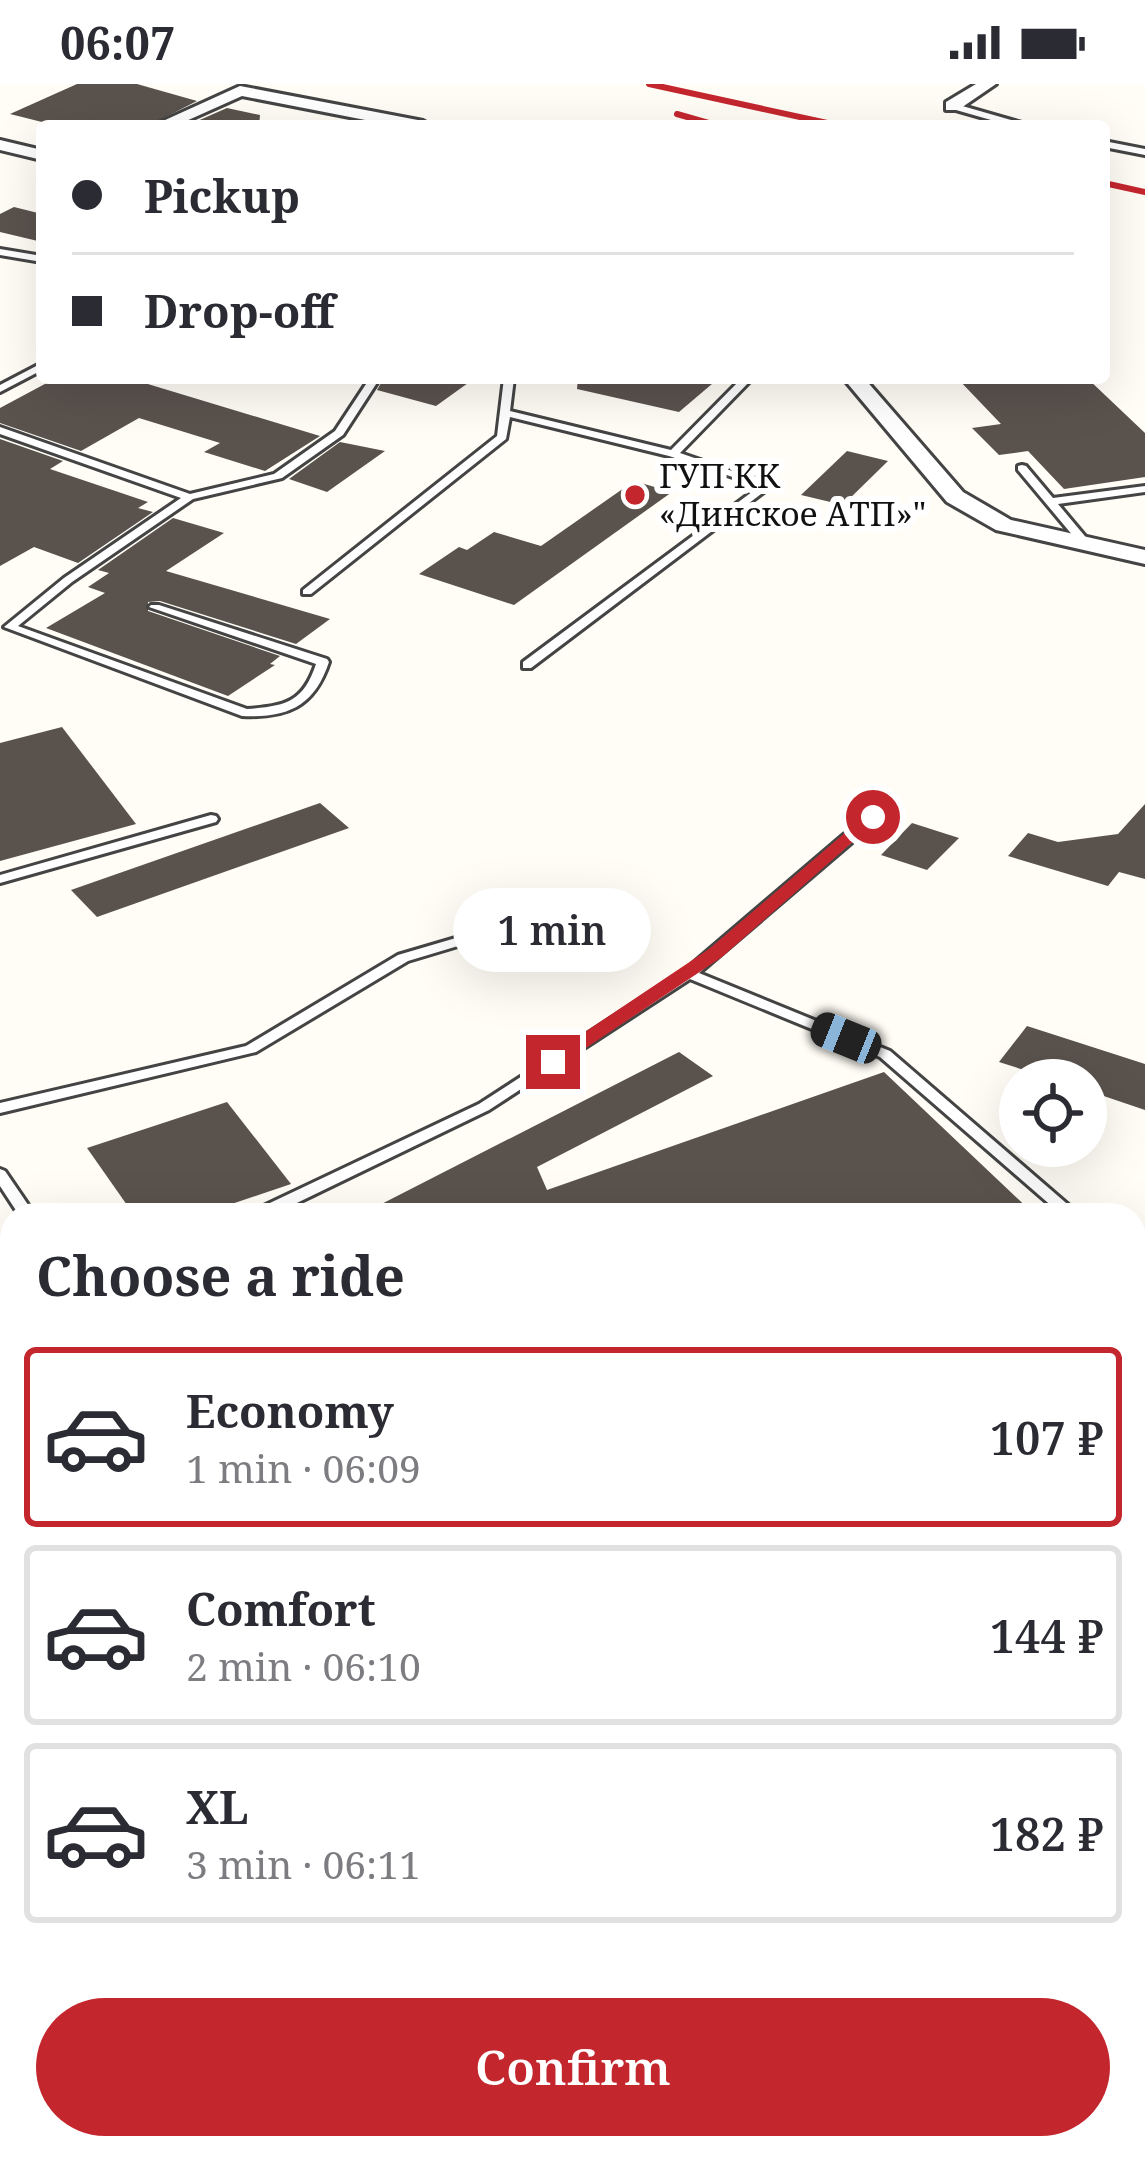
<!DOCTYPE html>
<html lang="en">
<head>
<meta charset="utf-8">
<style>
  body { margin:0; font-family:"Noto Serif",serif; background:#f7f7f7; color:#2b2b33; height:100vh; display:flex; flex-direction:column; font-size:45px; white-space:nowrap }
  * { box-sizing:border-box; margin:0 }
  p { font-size:39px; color:#7c7c81 }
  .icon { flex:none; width:66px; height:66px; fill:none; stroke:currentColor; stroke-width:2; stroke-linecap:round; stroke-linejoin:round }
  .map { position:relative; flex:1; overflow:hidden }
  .details { position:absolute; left:0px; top:1119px; width:1146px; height:957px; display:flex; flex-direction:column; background:#fff; border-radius:36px 36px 0 0; box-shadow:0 12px 48px #0002 }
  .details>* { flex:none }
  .hud { position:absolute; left:36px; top:36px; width:1074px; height:264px; border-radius:12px; box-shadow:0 12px 48px #0002; display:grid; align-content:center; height:264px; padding:0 36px; background:#fff }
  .fabs { position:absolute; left:999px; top:975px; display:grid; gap:24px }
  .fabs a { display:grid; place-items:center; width:108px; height:108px; border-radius:50%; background:#fff; box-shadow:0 12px 48px #0002; font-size:60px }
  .end { position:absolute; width:54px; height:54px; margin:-27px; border:15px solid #c4262e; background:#fff; box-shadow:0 0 0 6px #fff }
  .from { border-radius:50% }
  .bubble { position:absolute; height:84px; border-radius:42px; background:#fff; box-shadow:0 12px 48px #0002; font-size:39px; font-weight:600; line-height:84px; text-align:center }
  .car { position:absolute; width:36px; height:72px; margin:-36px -18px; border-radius:15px; box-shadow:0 0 9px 3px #0007; background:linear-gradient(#222 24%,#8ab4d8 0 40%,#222 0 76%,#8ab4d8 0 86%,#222 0) }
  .hud b { display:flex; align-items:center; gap:42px; height:114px; font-size:45px }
  .hud b+b { border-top:3px solid #e1e1e2 }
  .hud i { width:30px; height:30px; background:#2b2b33 }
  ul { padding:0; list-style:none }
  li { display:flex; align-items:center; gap:36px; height:180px; margin:0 24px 18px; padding:0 12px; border:6px solid #e1e1e2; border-radius:12px }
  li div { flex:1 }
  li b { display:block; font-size:45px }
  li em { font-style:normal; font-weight:600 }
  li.selected { border-color:#c4262e }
  li>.icon { width:108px; height:108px; stroke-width:1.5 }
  h2 { padding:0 36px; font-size:54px; line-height:144px }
  .cta { display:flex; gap:24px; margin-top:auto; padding:24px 36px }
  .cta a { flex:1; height:138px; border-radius:72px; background:#c4262e; color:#fff; font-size:48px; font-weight:600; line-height:138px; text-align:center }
  .status { display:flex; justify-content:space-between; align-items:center; height:84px; padding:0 60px; background:#fff; direction:ltr }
  .status svg { height:33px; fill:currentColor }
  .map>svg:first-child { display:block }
</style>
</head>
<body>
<div class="status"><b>06:07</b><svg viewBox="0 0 49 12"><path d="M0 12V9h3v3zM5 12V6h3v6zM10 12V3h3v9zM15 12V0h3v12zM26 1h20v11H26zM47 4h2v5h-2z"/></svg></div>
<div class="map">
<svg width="1145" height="2074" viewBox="0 0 1145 2074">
  <rect width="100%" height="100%" fill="#fffdf5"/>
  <!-- building -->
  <g fill="#5a524d">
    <path d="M77 0H137L197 17 148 42H58L10 30Z"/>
    <path d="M227 24 260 31 259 42H186Z"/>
    <path d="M14 123 42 130V158L0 148V130Z"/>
    <path d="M56 294H128L320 352 265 387 204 368 220 359 139 334 81 367 0 339V324Z"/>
    <path d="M384 294H475L436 322 377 306Z"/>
    <path d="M578 294H719L679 328 577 305Z"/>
    <path d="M957 294H1087L1145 349V393L1064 405 1028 367 999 371 972 344 1001 340Z"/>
    <path d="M0 355 63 377 50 385 148 418 138 424 153 428 78 479 34 463 0 482Z"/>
    <path d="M340 358 385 367 327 408 289 395Z"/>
    <path d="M847 367 888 377 843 421 801 411Z"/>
    <path d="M634 397 672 408 514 521 419 490 459 463 467 466 494 448 541 462Z"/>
    <path d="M173 434 224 449 166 487 330 535 296 560 160 517 148 518V527L280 572 270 580 275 581 228 612 46 544 105 509 88 503 109 489 98 486Z"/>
    <path d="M62 643 136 740 0 777V659Z"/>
    <path d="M320 719 349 744 97 833 71 806Z"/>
    <path d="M1145 720V795L1119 788 1108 802 1008 772 1028 749 1058 758 1118 750Z"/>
    <path d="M912 739 959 754 927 786 881 771Z"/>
    <path d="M1027 942 1145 980V1026L1086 1006V996H1055L999 978Z"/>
    <path d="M679 968 713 992 537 1083 547 1106 884 988 1035 1131H360Z"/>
    <path d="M227 1018 291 1100 199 1131H134L87 1064Z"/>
  </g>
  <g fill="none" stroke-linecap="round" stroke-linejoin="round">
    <!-- service casing -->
    <g stroke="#444" stroke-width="6">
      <g id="service">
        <path d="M952 19 1025 40 1026 42H1012L949 24V20Z"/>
        <path d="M1104 57 1145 65V71L1104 63Z"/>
        <path d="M0 165 42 172V178L0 171Z"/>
        <path d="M42 279V286L0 308V301Z"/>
        <path d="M370 294H380L343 351 282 394 193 415 72 498 18 542 247 625C285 622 303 619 316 580L149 523 151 521H159L327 575 329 578C314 623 287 634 242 632L4 543 64 494 181 414 0 350V343L190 410 274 390 335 347Z"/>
        <path d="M504 294H514L510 327 671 366 742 294H753L680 369 773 401 531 584H523V578L760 402 669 372 510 333 506 355 311 510H303V506L497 352Z"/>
        <path d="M1022 381 1026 382 1053 414 1145 402V408L1058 420 1089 457 1083 460 1079 459 1018 386V382Z"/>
        <path d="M873 729 878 730 880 733 878 736 699 889 890 967 1080 1131H1062L880 973 690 895 489 1026 272 1131H251L253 1127 479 1020 684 887 868 730Z"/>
        <path d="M211 731 216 732 218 735 216 738 0 799V791Z"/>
        <path d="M539 838 544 839 546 842 544 845 468 859 408 877 256 968 0 1029V1019L246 962 398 871 466 851Z"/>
        <path d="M0 1085 5 1087 35 1131H19L0 1102Z"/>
        <path d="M1134 1180 1145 1186V1199L1134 1193Z"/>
        <path d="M12 1233V1244L0 1247V1236Z"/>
      </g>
    </g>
    <!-- minor casing -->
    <g stroke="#444" stroke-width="6">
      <g id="minor">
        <path d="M976 0H996L958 26H946V18Z"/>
        <path d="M240 2 423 37 432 42H396L242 12 175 42H152Z"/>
        <path d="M0 56 42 66V76L0 66Z"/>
        <path d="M843 294H864L963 408 1011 436 1145 466V480L996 446 947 418Z"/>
        <path d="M1134 1268 1145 1271V1295L1134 1292Z"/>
        <path d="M1134 1986 1145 1990V2027L1134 2023Z"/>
      </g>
    </g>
    <!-- primary casing -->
    <g stroke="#222" stroke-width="6">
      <g id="primary">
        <path d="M1145 1198V1234L1134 1237V1201Z"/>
        <path d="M12 1669V1718L0 1722V1673Z"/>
      </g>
    </g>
    <!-- service -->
    <use href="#service" fill="#fff" fill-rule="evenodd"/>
    <!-- minor -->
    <use href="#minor" fill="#fff" fill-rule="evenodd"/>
    <!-- primary -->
    <use href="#primary" fill="#f9d66b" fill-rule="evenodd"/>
    <!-- rail -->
    <g stroke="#c4262e" stroke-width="6">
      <path d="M649 0 841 42"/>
      <path d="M677 30 719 42"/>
      <path d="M1104 99 1145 108"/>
    </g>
  </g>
  <!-- route -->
  <path fill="#c4262e" d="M867 730 881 733 722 873 559 982H546V974L709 865Z"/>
  <!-- markers -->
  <circle fill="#c4262e" stroke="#fff" stroke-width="4.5" cx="635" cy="411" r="12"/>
  <g text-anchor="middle" stroke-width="12" stroke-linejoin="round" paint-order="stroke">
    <!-- far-poi labels -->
    <g font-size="33" fill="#111" stroke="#fff" text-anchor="start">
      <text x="659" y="404">ГУП КК<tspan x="659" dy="38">«Динское АТП»"</tspan></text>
    </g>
  </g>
</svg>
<div class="fabs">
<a><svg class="icon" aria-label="locate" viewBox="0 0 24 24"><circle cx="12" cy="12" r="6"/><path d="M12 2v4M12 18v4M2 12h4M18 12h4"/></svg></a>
</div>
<i class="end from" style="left:873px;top:733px"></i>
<i class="end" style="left:553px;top:978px"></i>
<div class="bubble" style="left:453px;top:804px;width:198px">1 min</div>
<i class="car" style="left:846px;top:954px;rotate:292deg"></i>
<div class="hud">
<b><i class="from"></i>Pickup</b>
<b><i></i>Drop-off</b>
</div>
<section class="details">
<h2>Choose a ride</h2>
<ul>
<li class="selected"><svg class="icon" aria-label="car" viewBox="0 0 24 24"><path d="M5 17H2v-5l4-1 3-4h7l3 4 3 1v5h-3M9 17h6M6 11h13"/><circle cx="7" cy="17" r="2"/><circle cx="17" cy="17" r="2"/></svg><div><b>Economy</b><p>1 min · 06:09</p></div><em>107 ₽</em></li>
<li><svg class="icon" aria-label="car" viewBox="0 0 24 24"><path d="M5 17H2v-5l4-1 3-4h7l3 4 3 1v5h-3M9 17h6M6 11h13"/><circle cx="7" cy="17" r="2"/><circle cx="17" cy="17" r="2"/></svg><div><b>Comfort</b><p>2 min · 06:10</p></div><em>144 ₽</em></li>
<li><svg class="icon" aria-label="car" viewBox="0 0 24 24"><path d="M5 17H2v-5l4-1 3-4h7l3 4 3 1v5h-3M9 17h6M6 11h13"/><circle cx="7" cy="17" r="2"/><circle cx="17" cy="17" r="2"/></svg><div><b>XL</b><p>3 min · 06:11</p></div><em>182 ₽</em></li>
</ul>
<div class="cta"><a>Confirm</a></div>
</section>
</div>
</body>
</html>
